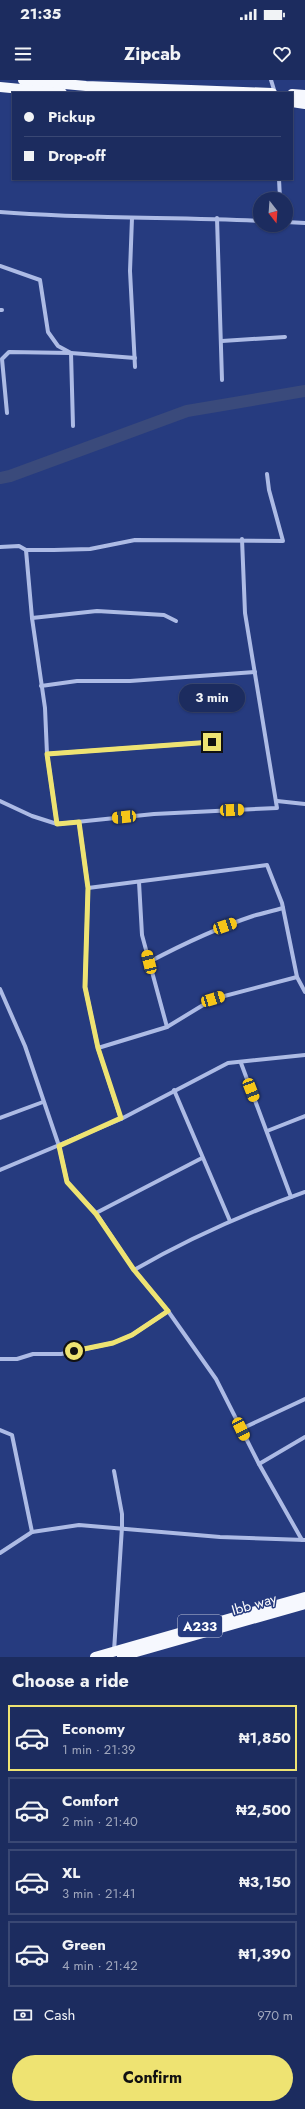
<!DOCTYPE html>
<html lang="en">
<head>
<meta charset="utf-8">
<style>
  body { margin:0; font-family:Jost,sans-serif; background:#293868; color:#f1f3f6; height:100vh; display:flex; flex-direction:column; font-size:15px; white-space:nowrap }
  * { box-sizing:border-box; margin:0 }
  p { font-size:13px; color:#a0a7bd }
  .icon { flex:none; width:22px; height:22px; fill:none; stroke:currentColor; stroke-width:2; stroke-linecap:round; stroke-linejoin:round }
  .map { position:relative; height:1577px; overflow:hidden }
  .details { display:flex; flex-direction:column; background:#1c2c5f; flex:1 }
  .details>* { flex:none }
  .hud { position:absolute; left:12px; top:12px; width:281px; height:88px; border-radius:0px; box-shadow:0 1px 3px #0004,0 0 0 1px #3a4874; display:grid; align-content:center; height:88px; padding:0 12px; background:#1c2c5f }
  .needle { width:26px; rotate:163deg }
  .controls { position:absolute; left:253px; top:112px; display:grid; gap:8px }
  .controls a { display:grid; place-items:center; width:40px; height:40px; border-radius:50%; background:#1c2c5f; box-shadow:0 1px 3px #0004,0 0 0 1px #3a4874; font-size:20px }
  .end { position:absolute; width:18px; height:18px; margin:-9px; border:5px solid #eee372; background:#111; box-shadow:0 0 0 2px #111 }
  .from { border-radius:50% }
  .bubble { position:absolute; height:28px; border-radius:14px; background:#1c2c5f; box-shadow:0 1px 3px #0004,0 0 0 1px #3a4874; font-size:13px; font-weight:700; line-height:28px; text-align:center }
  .car { position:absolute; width:12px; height:24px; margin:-12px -6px; border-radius:5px; box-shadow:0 0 3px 1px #0007; background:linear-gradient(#f5c518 24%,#345 0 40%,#f5c518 0 76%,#345 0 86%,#f5c518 0) }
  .hud b { display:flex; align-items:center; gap:14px; height:38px; font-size:15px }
  .hud b+b { border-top:1px solid #3a4874 }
  .hud i { width:10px; height:10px; background:#f1f3f6 }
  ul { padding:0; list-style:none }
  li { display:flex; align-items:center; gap:12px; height:66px; margin:0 8px 6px; padding:0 4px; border:2px solid #3a4874; border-radius:0px }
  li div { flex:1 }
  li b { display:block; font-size:15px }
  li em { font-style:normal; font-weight:700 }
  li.on { border-color:#eee372 }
  li>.icon { width:36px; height:36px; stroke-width:1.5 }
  h2 { padding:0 12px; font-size:18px; line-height:48px }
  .pay { display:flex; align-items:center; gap:10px; height:44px; padding:0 12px; font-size:15px }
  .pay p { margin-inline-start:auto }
  .action { display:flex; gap:8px; margin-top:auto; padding:8px 12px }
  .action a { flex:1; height:46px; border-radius:24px; background:#eee372; color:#111; font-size:16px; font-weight:700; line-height:46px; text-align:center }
  .status { display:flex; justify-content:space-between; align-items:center; height:28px; padding:0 20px; background:#1c2c5f; direction:ltr }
  .status svg { height:11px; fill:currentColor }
  header { display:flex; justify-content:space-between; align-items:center; height:52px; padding:0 12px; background:#1c2c5f; font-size:18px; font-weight:700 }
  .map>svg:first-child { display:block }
</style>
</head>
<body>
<div class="status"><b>21:35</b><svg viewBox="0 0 49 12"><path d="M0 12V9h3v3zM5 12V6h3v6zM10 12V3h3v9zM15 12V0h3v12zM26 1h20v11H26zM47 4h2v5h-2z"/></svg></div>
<header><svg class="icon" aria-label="menu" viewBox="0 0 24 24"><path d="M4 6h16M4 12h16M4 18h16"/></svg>Zipcab<svg class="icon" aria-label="heart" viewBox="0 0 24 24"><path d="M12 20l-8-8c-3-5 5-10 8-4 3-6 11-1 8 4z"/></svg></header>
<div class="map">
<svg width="305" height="1577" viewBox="0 0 305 1577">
  <rect width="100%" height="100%" fill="#263b7f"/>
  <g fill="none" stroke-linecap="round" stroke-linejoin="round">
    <!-- river -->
    <path stroke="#3a4a7b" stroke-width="12" d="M0 398 10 396 187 331 305 311"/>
    <!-- minor -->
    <g stroke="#adbbe5" stroke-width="4">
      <path d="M271 0 275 13"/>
      <path d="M279 99 280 119"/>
      <path d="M0 132C87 139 173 137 260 141"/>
      <path d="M132 138 130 191 135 287"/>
      <path d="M217 138 222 300"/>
      <path d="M286 142 305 143"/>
      <path d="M0 186 40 200 48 252 58 266 71 273 73 346"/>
      <path d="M0 230H2"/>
      <path d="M222 261 285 257"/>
      <path d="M7 333 2 279 9 272 71 273 135 278"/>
      <path d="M0 467 19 466 26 470H54L90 469 135 460 283 461 269 410 267 394"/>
      <path d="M26 470 32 538 45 628 47 674 57 744"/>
      <path d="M32 538 97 531 164 535 176 541"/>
      <path d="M41 606 77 601H130L255 592"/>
      <path d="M47 674 212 662"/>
      <path d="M0 721 32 736 57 744 154 734 277 728 245 533 242 459"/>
      <path d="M277 721 305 724"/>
      <path d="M79 742 88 808 85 907 98 968 121 1039"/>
      <path d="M139 802 142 855 167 947"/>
      <path d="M88 808 267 785 282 823 297 897 305 912"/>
      <path d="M149 882C183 864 217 848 253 836 263 833 273 831 283 828"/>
      <path d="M0 909 25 966 59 1066 67 1102 96 1133 134 1190 168 1231 216 1299 259 1384 302 1460"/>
      <path d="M98 968 167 947 213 919 297 897"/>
      <path d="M241 983 291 1117"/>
      <path d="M174 1010 230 1141"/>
      <path d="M0 1038 43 1022"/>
      <path d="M267 1051 305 1036"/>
      <path d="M0 1090 121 1039 228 983 305 975"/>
      <path d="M96 1133 202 1078"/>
      <path d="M134 1190C188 1159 246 1133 305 1112"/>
      <path d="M0 1279H17L33 1274H61L113 1263 132 1255 168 1231"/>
      <path d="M241 1349 305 1319"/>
      <path d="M0 1350 12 1355 32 1452"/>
      <path d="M259 1384 305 1357"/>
      <path d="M0 1473 32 1452 79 1445 220 1457 305 1460"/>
      <path d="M114 1571 122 1447V1434L114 1391"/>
    </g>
    <!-- trunk -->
    <g stroke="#f6f8fe" stroke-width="10">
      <path d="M23 0 86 6 272 13"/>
      <path d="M0 7 62 13"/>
      <path d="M292 14 305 15"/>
      <path d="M292 22 305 24"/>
      <path d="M122 1576 305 1524"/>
      <path d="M95 1577 305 1517"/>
    </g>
  </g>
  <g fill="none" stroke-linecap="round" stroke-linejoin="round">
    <!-- route -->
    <path stroke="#eee372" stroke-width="5" d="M74 1271 113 1263 132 1255 168 1231 134 1190 96 1134 67 1102 59 1066 121 1038 98 968 85 907 88 808 79 742 57 744 47 674 212 662"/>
  </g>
  <g text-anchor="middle" stroke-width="3" stroke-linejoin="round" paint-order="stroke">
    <!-- shield labels -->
    <rect fill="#263b7f" stroke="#bec4d9" stroke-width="1" x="178" y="1535" width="44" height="22" rx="3"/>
    <g font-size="13" font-weight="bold" fill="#fff">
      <text x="200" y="1551">A233</text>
    </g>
    <!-- street labels -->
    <g font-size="14" fill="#fff" stroke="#263b7f">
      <text transform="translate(254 1524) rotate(-16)" y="5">Ibb way</text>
    </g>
  </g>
</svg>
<div class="controls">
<a><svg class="needle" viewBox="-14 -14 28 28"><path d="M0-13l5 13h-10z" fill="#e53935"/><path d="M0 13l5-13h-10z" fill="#a0a7bd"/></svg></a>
</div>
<i class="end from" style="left:74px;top:1271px"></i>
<i class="end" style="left:212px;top:662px"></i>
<div class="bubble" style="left:179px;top:604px;width:66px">3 min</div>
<i class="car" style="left:232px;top:730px;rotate:87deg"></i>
<i class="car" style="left:124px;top:737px;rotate:264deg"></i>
<i class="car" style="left:225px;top:846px;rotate:71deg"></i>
<i class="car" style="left:149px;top:882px;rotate:346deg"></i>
<i class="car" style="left:213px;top:919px;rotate:73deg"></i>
<i class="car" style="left:251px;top:1010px;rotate:159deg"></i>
<i class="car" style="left:241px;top:1349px;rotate:154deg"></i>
<div class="hud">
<b><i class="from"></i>Pickup</b>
<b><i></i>Drop-off</b>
</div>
</div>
<section class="details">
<h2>Choose a ride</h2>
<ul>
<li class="on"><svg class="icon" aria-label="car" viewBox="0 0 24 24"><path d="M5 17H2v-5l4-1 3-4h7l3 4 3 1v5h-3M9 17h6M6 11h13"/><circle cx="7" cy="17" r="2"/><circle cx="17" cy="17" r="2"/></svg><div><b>Economy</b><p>1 min · 21:39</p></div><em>₦1,850</em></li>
<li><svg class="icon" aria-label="car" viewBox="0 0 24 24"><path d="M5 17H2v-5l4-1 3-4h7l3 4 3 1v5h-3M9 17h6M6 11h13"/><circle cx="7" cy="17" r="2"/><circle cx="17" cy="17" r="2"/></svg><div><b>Comfort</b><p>2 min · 21:40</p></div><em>₦2,500</em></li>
<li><svg class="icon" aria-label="car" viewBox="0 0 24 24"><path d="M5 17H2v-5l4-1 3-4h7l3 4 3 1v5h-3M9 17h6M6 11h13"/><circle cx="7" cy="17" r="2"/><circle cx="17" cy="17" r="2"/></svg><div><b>XL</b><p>3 min · 21:41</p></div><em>₦3,150</em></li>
<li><svg class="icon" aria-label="car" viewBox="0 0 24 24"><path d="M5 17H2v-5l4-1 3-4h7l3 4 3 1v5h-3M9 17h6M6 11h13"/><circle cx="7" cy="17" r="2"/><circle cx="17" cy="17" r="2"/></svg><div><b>Green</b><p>4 min · 21:42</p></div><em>₦1,390</em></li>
</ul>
<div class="pay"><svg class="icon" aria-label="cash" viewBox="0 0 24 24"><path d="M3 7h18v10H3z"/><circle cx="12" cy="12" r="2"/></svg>Cash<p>970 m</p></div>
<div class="action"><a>Confirm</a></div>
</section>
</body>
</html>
